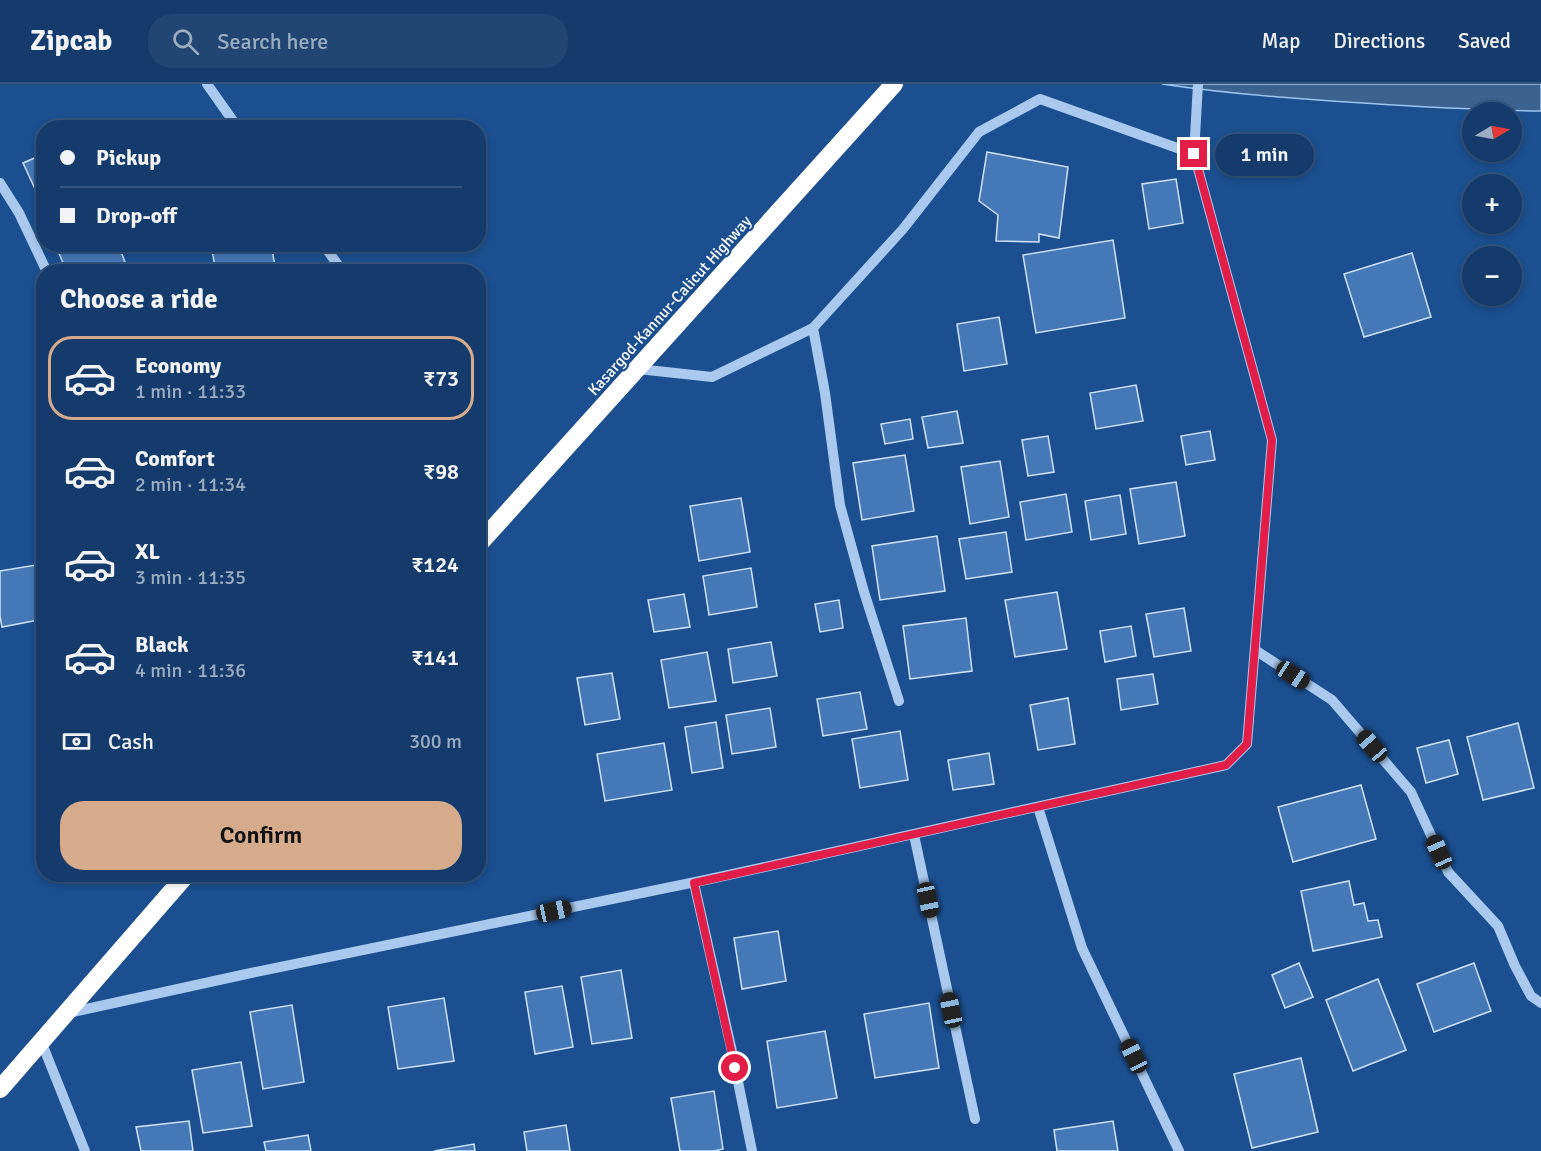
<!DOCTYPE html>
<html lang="en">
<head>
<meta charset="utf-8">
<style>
  body { margin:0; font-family:Signika,sans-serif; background:#214673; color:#f1f3f6; height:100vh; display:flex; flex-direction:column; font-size:22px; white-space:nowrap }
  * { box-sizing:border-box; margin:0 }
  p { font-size:20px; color:#9dadc1 }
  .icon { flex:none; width:33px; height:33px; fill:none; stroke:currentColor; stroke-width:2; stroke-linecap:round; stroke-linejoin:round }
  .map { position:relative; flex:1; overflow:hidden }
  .details { position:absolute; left:36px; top:180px; width:450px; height:618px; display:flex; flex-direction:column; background:#143b6b; border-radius:24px; box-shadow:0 3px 9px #0003,0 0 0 2px #33557e }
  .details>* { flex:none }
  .banner { position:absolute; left:36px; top:36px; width:450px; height:132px; border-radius:24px; box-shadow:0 3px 9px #0003,0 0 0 2px #33557e; display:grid; align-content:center; height:132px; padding:0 24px; background:#143b6b }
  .needle { width:39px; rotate:80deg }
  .tools { position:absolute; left:1462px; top:18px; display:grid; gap:12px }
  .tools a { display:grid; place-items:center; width:60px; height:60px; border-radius:50%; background:#143b6b; box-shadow:0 3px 9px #0003,0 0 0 2px #33557e; font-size:30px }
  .end { position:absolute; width:27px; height:27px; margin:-14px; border:8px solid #e11d48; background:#fff; box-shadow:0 0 0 3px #fff }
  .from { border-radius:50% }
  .bubble { position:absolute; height:42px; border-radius:21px; background:#143b6b; box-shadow:0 3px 9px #0003,0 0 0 2px #33557e; font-size:20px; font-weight:600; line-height:42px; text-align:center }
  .car { position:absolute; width:18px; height:36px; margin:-18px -9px; border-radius:8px; box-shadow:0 0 4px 2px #0007; background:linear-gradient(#222 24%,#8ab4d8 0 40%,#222 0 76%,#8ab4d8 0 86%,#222 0) }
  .banner b { display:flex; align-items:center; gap:21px; height:57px; font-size:22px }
  .banner b+b { border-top:2px solid #33557e }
  .banner i { width:15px; height:15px; background:#f1f3f6 }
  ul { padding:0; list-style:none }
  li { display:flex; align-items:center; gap:18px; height:84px; margin:0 12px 9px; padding:0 12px; border:3px solid transparent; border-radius:24px }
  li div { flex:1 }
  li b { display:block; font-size:22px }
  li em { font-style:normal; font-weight:600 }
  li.on { border-color:#d6ab8b }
  li>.icon { width:54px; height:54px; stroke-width:1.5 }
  h2 { padding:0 24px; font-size:27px; line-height:72px }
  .pay { display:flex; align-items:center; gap:15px; height:66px; padding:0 24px; font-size:22px }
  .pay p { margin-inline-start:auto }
  .button { display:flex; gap:12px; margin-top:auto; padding:12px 24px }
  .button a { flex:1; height:69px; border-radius:24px; background:#d6ab8b; color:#111; font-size:24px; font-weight:600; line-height:69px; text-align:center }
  header { display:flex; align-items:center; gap:36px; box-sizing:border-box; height:84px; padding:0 30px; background:#143b6b; border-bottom:2px solid #33557e }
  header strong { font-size:28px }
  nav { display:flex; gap:33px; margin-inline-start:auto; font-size:21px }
  .search { width:420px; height:54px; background:#214673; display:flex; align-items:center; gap:15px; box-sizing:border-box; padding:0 21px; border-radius:24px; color:#9dadc1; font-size:22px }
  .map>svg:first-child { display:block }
</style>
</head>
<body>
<header>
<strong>Zipcab</strong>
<div class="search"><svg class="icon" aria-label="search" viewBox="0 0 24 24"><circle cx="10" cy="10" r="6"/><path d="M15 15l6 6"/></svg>Search here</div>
<nav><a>Map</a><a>Directions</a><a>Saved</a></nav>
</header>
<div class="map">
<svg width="1541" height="1067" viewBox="0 0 1541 1067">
  <rect width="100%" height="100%" fill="#1b4f8f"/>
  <!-- water -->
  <path fill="#3c6290" stroke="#9cc4f0" stroke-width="1.5" d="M1162 0H1541V27C1481 26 1422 23 1363 19 1295 15 1229 10 1162 0Z"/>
  <!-- building -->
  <g fill="#4478b7" stroke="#cfe3fa" stroke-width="1.5">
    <path d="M987 68 1068 83 1059 154 1039 150V158L996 157 998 131 979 117Z"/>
    <path d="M44 70V119L42 120 23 79Z"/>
    <path d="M1176 95 1183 139 1149 145 1142 100Z"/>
    <path d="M1113 156 1125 234 1036 249 1023 171Z"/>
    <path d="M55 160H118L125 178 101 188H67Z"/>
    <path d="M271 160 276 188H216L211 161Z"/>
    <path d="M1412 169 1431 233 1364 253 1344 190Z"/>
    <path d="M999 233 1007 280 964 287 957 240Z"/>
    <path d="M1136 301 1143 337 1096 345 1090 309Z"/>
    <path d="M957 327 963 359 928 364 922 333Z"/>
    <path d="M910 335 913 355 885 360 881 340Z"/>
    <path d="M1210 347 1215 376 1186 381 1181 352Z"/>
    <path d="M1048 352 1054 388 1028 392 1022 356Z"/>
    <path d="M905 371 914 427 862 436 853 379Z"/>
    <path d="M1000 377 1009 433 970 440 961 383Z"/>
    <path d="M1176 398 1185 452 1139 460 1130 405Z"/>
    <path d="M1066 410 1072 448 1026 456 1020 418Z"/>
    <path d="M1120 411 1126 450 1091 456 1085 417Z"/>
    <path d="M741 414 750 468 699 477 690 422Z"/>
    <path d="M1006 448 1012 488 966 495 959 455Z"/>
    <path d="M937 452 945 507 880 516 872 462Z"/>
    <path d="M36 481 44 521V535L2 543 0 532V487Z"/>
    <path d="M751 484 757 523 709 531 703 492Z"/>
    <path d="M1057 508 1067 565 1015 573 1005 516Z"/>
    <path d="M684 510 690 543 654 548 648 516Z"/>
    <path d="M839 516 843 544 820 548 815 520Z"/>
    <path d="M1184 524 1191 567 1154 573 1146 530Z"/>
    <path d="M966 534 972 587 910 595 903 542Z"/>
    <path d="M1131 542 1136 572 1105 578 1100 547Z"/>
    <path d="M771 558 777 592 733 599 728 565Z"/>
    <path d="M707 568 716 617 669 624 661 576Z"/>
    <path d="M612 589 620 635 585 641 577 594Z"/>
    <path d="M1153 590 1158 620 1121 626 1117 595Z"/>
    <path d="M860 608 867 645 823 652 817 615Z"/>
    <path d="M1068 614 1075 660 1038 666 1030 621Z"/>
    <path d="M770 624 776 663 732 670 726 631Z"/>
    <path d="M716 638 723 684 692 689 685 643Z"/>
    <path d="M1518 639 1534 704 1483 716 1467 653Z"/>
    <path d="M900 647 908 696 860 704 852 655Z"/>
    <path d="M1449 656 1458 690 1426 699 1417 664Z"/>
    <path d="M664 659 672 706 605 717 597 670Z"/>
    <path d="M989 669 994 700 953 706 948 676Z"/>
    <path d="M1361 701 1376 755 1293 778 1278 723Z"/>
    <path d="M1349 797 1354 821 1364 819 1368 837 1378 836 1382 853 1313 867 1301 807Z"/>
    <path d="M778 847 786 897 742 905 734 854Z"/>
    <path d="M1299 879 1313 913 1285 924 1272 891Z"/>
    <path d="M1474 879 1491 927 1434 948 1417 900Z"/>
    <path d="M621 886 632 954 592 960 581 893Z"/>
    <path d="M1378 895 1406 966 1353 987 1326 916Z"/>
    <path d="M562 902 573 963 535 970 525 908Z"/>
    <path d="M444 914 454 977 398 985 388 923Z"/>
    <path d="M929 919 939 984 875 994 864 930Z"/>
    <path d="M292 921 304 998 263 1005 250 928Z"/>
    <path d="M825 947 837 1014 777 1024 767 957Z"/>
    <path d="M1301 974 1318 1048 1252 1064 1234 990Z"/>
    <path d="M241 978 252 1042 203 1049 192 986Z"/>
    <path d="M714 1007 723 1065 714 1067H680L671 1014Z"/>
    <path d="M189 1037 193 1067H141L136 1043Z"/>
    <path d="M1113 1037 1118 1067H1057L1054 1046Z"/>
    <path d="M566 1041 570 1067H527L524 1048Z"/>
    <path d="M308 1051 311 1067H266L264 1058Z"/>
    <path d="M474 1060 475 1067H434Z"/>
  </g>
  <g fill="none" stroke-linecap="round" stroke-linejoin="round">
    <!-- minor -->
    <g stroke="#a9c9ee" stroke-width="10">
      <path d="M207 0 238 44"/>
      <path d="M0 99 19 129 47 188"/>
      <path d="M323 160 343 188"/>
      <path d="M813 244 825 309 840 421 864 508 899 617"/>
      <path d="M638 285 712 293 813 244 903 145 979 48 1040 15 1194 70"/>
      <path d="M1255 566 1332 616 1411 708 1448 788 1498 842 1515 882 1531 912 1541 919"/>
      <path d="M1038 723 1082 864 1179 1067"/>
      <path d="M914 751 975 1035"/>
      <path d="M694 799 731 963 752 1067"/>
      <path d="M68 929 251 889 710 795 1226 681 1247 660 1272 356 1194 70 1198 0"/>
      <path d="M41 957 85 1067"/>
    </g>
    <!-- highway -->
    <g stroke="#fff" stroke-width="18">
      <path d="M478 461 894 0"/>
      <path d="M0 1005 187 790"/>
    </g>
  </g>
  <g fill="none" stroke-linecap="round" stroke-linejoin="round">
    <!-- route -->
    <path stroke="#e11d48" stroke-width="8" d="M735 984 694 799 1226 681 1247 660 1272 356 1194 70"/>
  </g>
  <g text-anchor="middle" stroke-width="4.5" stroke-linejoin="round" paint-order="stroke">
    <!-- street labels -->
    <g font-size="16" fill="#fff" stroke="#1b4f8f">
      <text transform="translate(669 221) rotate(-48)" y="6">Kasargod-Kannur-Calicut Highway</text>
    </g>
  </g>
</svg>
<div class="tools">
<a><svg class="needle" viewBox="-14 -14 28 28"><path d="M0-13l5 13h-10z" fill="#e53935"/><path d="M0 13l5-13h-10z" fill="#9dadc1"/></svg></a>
<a>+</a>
<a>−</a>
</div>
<i class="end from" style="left:735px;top:984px"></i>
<i class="end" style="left:1194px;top:70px"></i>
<div class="bubble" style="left:1215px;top:50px;width:99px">1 min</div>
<i class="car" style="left:1293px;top:591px;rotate:123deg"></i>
<i class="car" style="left:1372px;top:662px;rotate:319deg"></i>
<i class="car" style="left:1439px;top:768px;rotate:336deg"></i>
<i class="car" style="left:928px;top:816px;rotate:168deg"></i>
<i class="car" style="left:554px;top:827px;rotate:78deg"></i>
<i class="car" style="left:951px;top:926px;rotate:348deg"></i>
<i class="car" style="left:1134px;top:972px;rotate:334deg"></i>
<div class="banner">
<b><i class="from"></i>Pickup</b>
<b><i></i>Drop-off</b>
</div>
<section class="details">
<h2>Choose a ride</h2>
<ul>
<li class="on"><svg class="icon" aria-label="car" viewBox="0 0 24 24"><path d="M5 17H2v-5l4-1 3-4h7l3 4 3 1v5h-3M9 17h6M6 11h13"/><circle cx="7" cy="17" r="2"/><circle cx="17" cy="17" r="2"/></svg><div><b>Economy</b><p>1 min · 11:33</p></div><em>₹73</em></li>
<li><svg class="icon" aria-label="car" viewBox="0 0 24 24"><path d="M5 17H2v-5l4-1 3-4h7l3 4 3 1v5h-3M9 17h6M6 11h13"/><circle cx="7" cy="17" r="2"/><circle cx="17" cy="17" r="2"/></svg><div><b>Comfort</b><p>2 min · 11:34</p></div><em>₹98</em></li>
<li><svg class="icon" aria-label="car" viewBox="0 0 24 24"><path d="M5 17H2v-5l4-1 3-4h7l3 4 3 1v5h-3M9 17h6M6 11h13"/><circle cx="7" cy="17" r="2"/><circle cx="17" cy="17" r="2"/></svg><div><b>XL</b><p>3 min · 11:35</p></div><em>₹124</em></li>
<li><svg class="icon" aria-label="car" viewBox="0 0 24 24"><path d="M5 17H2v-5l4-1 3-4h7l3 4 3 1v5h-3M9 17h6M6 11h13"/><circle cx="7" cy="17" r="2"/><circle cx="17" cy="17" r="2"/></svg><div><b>Black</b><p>4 min · 11:36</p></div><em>₹141</em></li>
</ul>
<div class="pay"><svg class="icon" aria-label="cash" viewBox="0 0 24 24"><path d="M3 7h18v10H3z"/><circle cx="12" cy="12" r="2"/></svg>Cash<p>300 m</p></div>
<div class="button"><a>Confirm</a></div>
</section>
</div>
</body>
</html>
